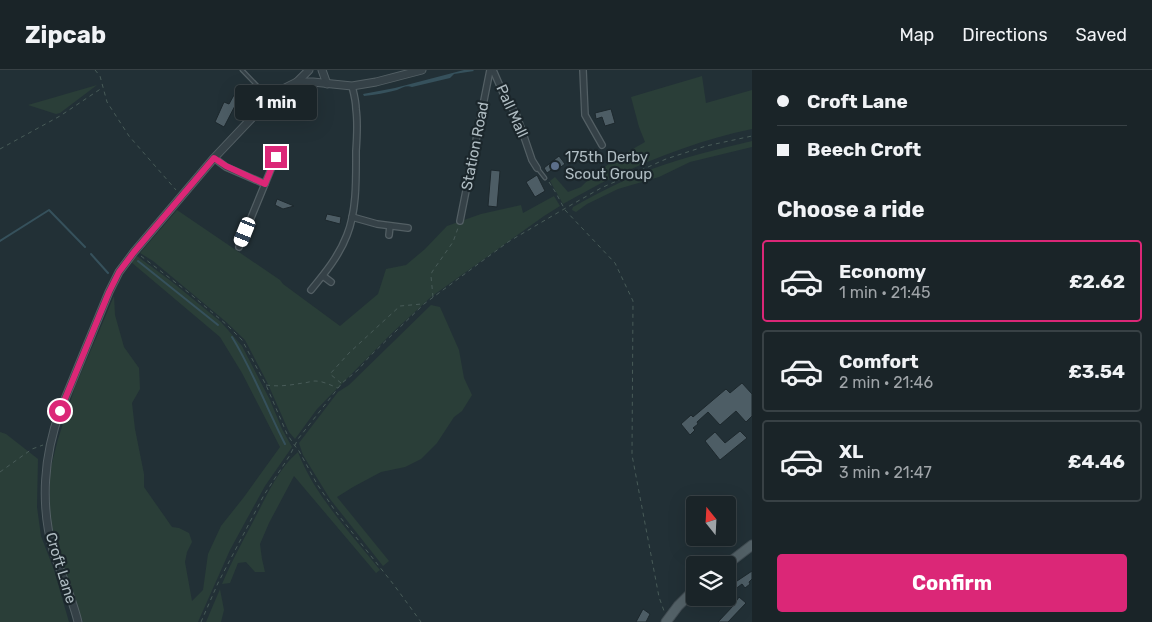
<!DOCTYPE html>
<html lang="en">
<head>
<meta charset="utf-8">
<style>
  body { margin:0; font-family:Rubik,sans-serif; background:#232c30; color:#f1f3f6; height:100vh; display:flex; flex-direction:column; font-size:19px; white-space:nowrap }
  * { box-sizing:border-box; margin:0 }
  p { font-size:16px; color:#9fa4a8 }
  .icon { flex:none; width:28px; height:28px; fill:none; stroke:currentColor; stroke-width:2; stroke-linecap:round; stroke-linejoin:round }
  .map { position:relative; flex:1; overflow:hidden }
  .details { display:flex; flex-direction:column; background:#1a2428; width:400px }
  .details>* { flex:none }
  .hud { display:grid; align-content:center; height:110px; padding:0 25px; background:#1a2428 }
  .needle { width:32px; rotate:342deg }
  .tools { position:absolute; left:686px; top:426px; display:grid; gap:10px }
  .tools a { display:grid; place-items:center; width:50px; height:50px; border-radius:5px; background:#1a2428; box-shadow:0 5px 20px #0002,0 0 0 1px #384145; font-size:25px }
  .end { position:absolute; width:22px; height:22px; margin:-11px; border:6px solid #db2777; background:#fff; box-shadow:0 0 0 2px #fff }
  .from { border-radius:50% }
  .bubble { position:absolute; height:35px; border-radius:5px; background:#1a2428; box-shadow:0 5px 20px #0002,0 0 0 1px #384145; font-size:16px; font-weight:700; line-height:35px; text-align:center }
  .car { position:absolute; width:15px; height:30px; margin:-15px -8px; border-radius:6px; box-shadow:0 0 4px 1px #0007; background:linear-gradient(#fff 24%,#345 0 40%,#fff 0 76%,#345 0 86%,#fff 0) }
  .hud b { display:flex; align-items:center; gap:18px; height:48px; font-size:19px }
  .hud b+b { border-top:1px solid #384145 }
  .hud i { width:12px; height:12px; background:#f1f3f6 }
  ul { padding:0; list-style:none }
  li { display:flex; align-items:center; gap:15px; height:82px; margin:0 10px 8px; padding:0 15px; border:2px solid #384145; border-radius:5px }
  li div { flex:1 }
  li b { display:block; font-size:19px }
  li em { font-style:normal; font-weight:700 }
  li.on { border-color:#db2777 }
  li>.icon { width:45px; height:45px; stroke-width:1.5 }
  h2 { padding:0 25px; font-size:22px; line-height:60px }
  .button { display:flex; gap:10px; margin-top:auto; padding:10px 25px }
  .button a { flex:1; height:58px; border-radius:5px; background:#db2777; color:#fff; font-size:20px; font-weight:700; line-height:58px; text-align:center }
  header { display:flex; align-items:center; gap:30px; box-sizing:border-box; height:70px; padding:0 25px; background:#1a2428; border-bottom:1px solid #384145 }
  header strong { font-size:24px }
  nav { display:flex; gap:28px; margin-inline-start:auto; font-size:18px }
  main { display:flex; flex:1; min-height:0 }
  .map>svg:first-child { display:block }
</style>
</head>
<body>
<header>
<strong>Zipcab</strong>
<nav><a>Map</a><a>Directions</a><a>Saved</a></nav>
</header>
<main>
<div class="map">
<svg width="752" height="552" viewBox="0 0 752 552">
  <rect width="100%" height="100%" fill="#223036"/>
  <!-- green -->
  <g fill="#2a3e38">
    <path d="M702 6 706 33 752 20V59C704 69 658 86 614 107 596 115 580 125 563 134L550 111 555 107 568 122 581 117 591 107 617 88 645 72 639 57 631 27Z"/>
    <path d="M97 15 60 43 56 44 28 35Z"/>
    <path d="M752 71V77L690 92 659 107 618 119 587 134 576 142 572 140 573 137C598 123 625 109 652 99 684 87 719 79 752 71Z"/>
    <path d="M554 126 560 136 544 146 431 227 392 263 317 339 295 369 289 362 268 314 245 270 225 251 153 191 140 183 177 140 280 210 283 214 340 256 378 224 386 199 406 195 425 179 447 156 481 144 521 135 523 143Z"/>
    <path d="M137 186 171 211 221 252 242 276 270 330 282 359 292 377 265 416 243 456 230 480 198 552H83L56 478 49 446 50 401 58 369 75 317 114 226 115 245 124 277 139 298 140 319 132 333 135 359 144 404V417L172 457 179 458 189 463 192 472 187 482 185 492 192 531 203 520 208 484 221 456 244 427 280 377 242 303 220 267 131 192Z"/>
    <path d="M431 235 440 237 459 280 464 308 472 325 462 341 454 347 437 373 421 389 405 397 381 402 353 417 337 427 389 491 383 496 330 429 303 385 299 373 338 322 349 315Z"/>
    <path d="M0 362 6 364 38 389 37 437 41 466 54 500 69 552H0Z"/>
    <path d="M298 382C313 423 352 465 380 500L376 503 294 406 269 453 260 474 262 489 265 502H255L246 492 238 493 230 513 222 514C232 490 245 467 257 444 268 423 279 398 298 382Z"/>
    <path d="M220 519 224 540 221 552H206Z"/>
  </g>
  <!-- water -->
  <path fill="#36515c" d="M464 0H473L474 1 454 4 450 8 412 17C406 15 402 18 397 20 386 23 375 25 364 26L363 24 395 18Z"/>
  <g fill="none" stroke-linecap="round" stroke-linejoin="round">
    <!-- stream -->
    <g stroke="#36515c" stroke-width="2">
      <path d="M0 171 49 140 85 177"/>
      <path d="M91 184 108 203"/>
      <path d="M138 191 218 255"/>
      <path d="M232 267C253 301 267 339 285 374"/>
    </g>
  </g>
  <!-- building -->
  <g fill="#4d5d65" stroke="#1d282d">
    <path d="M234 25 239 28 224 57 215 52 224 32 229 34Z"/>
    <path d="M611 39 615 53 605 56 602 47 596 49 595 43Z"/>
    <path d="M559 86 565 94 558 99 557 97 556 99 554 98 547 103 544 98Z"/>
    <path d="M491 100 500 101 497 137 488 136Z"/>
    <path d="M537 105 545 121 535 127 526 112Z"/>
    <path d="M277 129 294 136 283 139 275 135Z"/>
    <path d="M327 144 341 147 340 154 325 150Z"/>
    <path d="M742 313 752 324V346L746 352 736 341 720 355 708 342 697 352 698 354 693 358 695 360 690 365 681 354 691 345 693 347 726 319 730 323Z"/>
    <path d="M740 361 747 368 720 390 705 371 715 362 725 373Z"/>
    <path d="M752 501V509L749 512 750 514 745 518 742 514 734 520 730 513 735 508 737 511Z"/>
    <path d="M739 527 746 533 728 552H718L733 536Z"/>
    <path d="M643 539 650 544 646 552H636Z"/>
  </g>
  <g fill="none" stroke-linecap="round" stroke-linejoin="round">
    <!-- service casing -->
    <g stroke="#535f64" stroke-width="5">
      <g id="service">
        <path d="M242 0 269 28"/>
        <path d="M538 99 545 108"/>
      </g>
    </g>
    <!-- minor casing -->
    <g stroke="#535f64" stroke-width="8">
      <g id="minor">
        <path d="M493 0 503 23 517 46 532 90 537 98"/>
        <path d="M583 0 585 45 602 75"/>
        <path d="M214 88 226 97 265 114"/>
        <path d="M352 147 377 154 408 158"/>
        <path d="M460 151 490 0"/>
        <path d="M389 165 390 156"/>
        <path d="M239 177 276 87"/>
        <path d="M323 206 331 212"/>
        <path d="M311 220C325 203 339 186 347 165 357 140 356 108 356 81 357 67 358 53 356 39 356 31 354 24 352 16"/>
      </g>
    </g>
    <!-- tertiary casing -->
    <g stroke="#535f64" stroke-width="9">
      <g id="tertiary">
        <path d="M322 0 327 14"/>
        <path d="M297 12 309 0"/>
        <path d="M78 552C72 527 61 504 53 480 40 434 44 385 60 341L109 222 119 202 134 182 214 88 266 33 281 20 297 12H313L352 16 376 12 422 0"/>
      </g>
    </g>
    <!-- primary casing -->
    <g stroke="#424d53" stroke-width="11">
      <g id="primary">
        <path d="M726 495 752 475"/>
        <path d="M666 552 678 536 695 519"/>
      </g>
    </g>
    <!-- path -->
    <g stroke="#485b58" stroke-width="1" stroke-dasharray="4 4" stroke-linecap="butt">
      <path d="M95 0 100 6 107 32 129 66 176 120"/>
      <path d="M0 79 60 46 102 18"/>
      <path d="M549 112 556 123 565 140 615 193 633 231 632 385 659 527 664 541"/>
      <path d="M141 186 188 222 227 255 242 270 266 315 287 364 295 376 299 381 317 414 336 442 394 515 421 552"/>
      <path d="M433 227 431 206 432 202 453 172 458 158"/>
      <path d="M341 313 330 304 349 283 400 236 422 234"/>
      <path d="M266 315C279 317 291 315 303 313 307 313 311 311 315 311 323 311 330 315 338 318"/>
      <path d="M0 402 32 379 43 375"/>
      <path d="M201 552 218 513 264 425 290 385 298 369 342 313 358 300 369 287 424 234 508 172 564 139 601 118 666 89 706 76 752 66"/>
    </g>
    <!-- service -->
    <use href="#service" stroke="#354147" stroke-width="2.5"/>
    <!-- minor -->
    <use href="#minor" stroke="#354147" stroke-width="5.5"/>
    <!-- tertiary -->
    <use href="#tertiary" stroke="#354147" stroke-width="7"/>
    <!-- primary -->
    <use href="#primary" stroke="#536167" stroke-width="9"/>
  </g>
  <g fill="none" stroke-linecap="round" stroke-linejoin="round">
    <!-- route -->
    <path stroke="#db2777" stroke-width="6" d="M60 341 109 222 119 202 134 182 214 88 226 96 265 114 276 87"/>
  </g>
  <!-- markers -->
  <circle fill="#5c6f8a" stroke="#1b262b" stroke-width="2" cx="555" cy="96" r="5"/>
  <g text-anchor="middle" stroke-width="4.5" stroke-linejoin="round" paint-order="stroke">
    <!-- street labels -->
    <g font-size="15" fill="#b0bdc3" stroke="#1b262b">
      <text transform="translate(512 41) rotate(66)" y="5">Pall Mall</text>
      <text transform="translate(475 76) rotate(-79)" y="5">Station Road</text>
      <text transform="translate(61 498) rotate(73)" y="5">Croft Lane</text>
    </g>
    <!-- poi labels -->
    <g font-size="15" fill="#b0bdc3" stroke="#1b262b" text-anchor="start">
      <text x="565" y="92">175th Derby<tspan x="565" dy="17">Scout Group</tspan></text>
    </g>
  </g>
</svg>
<div class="tools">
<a><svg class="needle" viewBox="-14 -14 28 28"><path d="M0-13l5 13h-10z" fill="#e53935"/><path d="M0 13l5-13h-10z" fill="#9fa4a8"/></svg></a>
<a><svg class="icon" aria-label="layers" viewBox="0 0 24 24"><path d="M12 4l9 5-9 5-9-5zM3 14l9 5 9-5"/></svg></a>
</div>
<i class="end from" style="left:60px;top:341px"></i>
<i class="end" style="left:276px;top:87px"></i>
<div class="bubble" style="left:235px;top:15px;width:82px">1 min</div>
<i class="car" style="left:245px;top:162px;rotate:202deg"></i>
</div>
<section class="details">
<div class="hud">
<b><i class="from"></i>Croft Lane</b>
<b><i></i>Beech Croft</b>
</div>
<h2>Choose a ride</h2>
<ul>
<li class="on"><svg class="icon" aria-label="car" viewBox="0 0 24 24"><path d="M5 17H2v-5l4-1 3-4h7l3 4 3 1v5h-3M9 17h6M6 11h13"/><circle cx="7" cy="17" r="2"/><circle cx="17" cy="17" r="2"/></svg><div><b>Economy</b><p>1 min · 21:45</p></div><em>£2.62</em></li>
<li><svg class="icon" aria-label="car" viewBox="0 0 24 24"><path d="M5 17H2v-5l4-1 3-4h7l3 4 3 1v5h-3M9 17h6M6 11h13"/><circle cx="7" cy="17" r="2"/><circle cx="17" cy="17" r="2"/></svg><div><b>Comfort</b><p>2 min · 21:46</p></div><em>£3.54</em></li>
<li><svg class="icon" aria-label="car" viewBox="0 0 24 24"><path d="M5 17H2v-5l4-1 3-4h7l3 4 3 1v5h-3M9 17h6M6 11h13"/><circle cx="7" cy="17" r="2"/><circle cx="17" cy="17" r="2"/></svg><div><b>XL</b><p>3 min · 21:47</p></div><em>£4.46</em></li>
</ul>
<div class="button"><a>Confirm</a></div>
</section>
</main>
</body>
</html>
